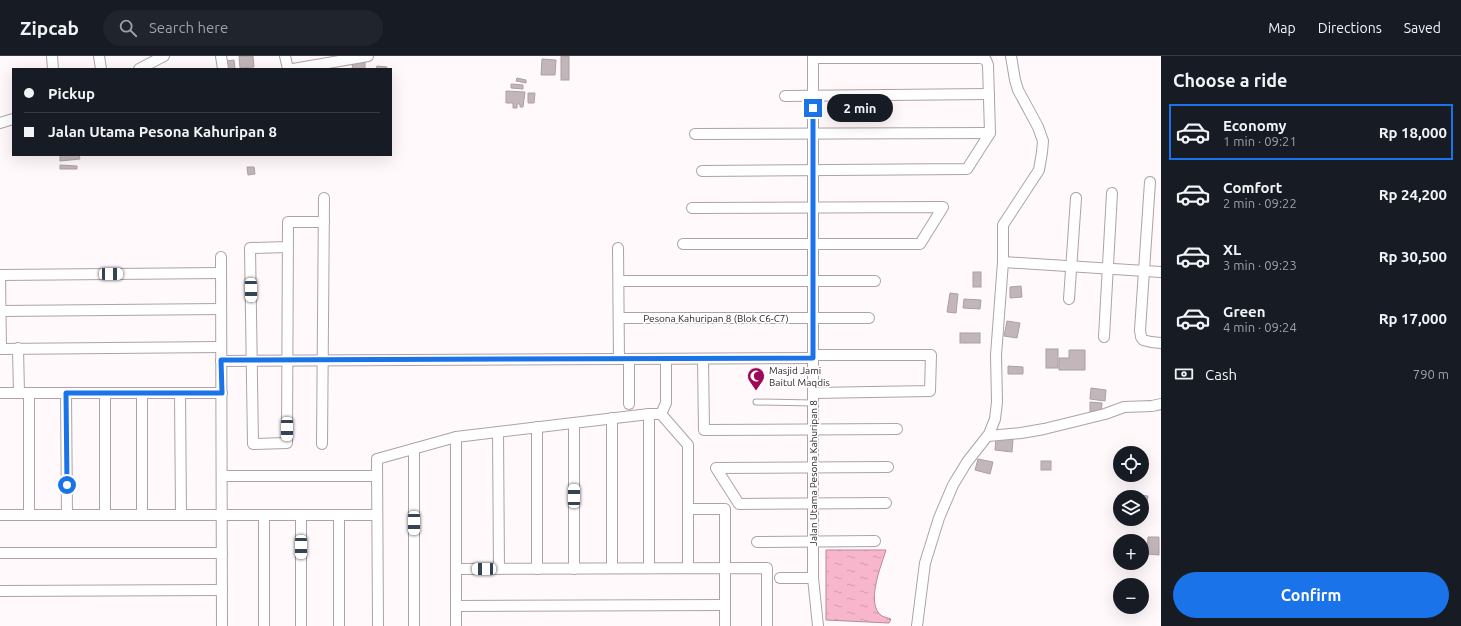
<!DOCTYPE html>
<html lang="en">
<head>
<meta charset="utf-8">
<style>
  body { margin:0; font-family:Ubuntu,sans-serif; background:#20242c; color:#f1f3f6; height:100vh; display:flex; flex-direction:column; font-size:15px; white-space:nowrap }
  * { box-sizing:border-box; margin:0 }
  p { font-size:13px; color:#9ea1a6 }
  .icon { flex:none; width:22px; height:22px; fill:none; stroke:currentColor; stroke-width:2; stroke-linecap:round; stroke-linejoin:round }
  .map { position:relative; flex:1; overflow:hidden }
  .details { display:flex; flex-direction:column; background:#171b24; width:300px }
  .details>* { flex:none }
  .guide { position:absolute; left:12px; top:12px; width:380px; height:88px; border-radius:0px; box-shadow:0 4px 16px #0002; display:grid; align-content:center; height:88px; padding:0 12px; background:#171b24 }
  .tools { position:absolute; left:1113px; top:390px; display:grid; gap:8px }
  .tools a { display:grid; place-items:center; width:36px; height:36px; border-radius:50%; background:#171b24; box-shadow:0 4px 16px #0002; font-size:20px }
  .end { position:absolute; width:18px; height:18px; margin:-9px; border:5px solid #1a73e8; background:#fff; box-shadow:0 0 0 2px #fff }
  .from { border-radius:50% }
  .bubble { position:absolute; height:28px; border-radius:14px; background:#171b24; box-shadow:0 4px 16px #0002; font-size:13px; font-weight:700; line-height:28px; text-align:center }
  .car { position:absolute; width:12px; height:24px; margin:-12px -6px; border-radius:5px; box-shadow:0 0 3px 1px #0007; background:linear-gradient(#fff 24%,#345 0 40%,#fff 0 76%,#345 0 86%,#fff 0) }
  .guide b { display:flex; align-items:center; gap:14px; height:38px; font-size:15px }
  .guide b+b { border-top:1px solid #363941 }
  .guide i { width:10px; height:10px; background:#f1f3f6 }
  ul { padding:0; list-style:none }
  li { display:flex; align-items:center; gap:12px; height:56px; margin:0 8px 6px; padding:0 4px; border:2px solid transparent; border-radius:0px }
  li div { flex:1 }
  li b { display:block; font-size:15px }
  li em { font-style:normal; font-weight:700 }
  li.on { border-color:#1a73e8 }
  li>.icon { width:36px; height:36px; stroke-width:1.5 }
  h2 { padding:0 12px; font-size:18px; line-height:48px }
  .pay { display:flex; align-items:center; gap:10px; height:44px; padding:0 12px; font-size:15px }
  .pay p { margin-inline-start:auto }
  .cta { display:flex; gap:8px; margin-top:auto; padding:8px 12px }
  .cta a { flex:1; height:46px; border-radius:24px; background:#1a73e8; color:#fff; font-size:16px; font-weight:700; line-height:46px; text-align:center }
  header { display:flex; align-items:center; gap:24px; box-sizing:border-box; height:56px; padding:0 20px; background:#171b24; border-bottom:1px solid #363941 }
  header strong { font-size:19px }
  nav { display:flex; gap:22px; margin-inline-start:auto; font-size:14px }
  .search { width:280px; height:36px; background:#20242c; display:flex; align-items:center; gap:10px; box-sizing:border-box; padding:0 14px; border-radius:22px; color:#9ea1a6; font-size:15px }
  main { display:flex; flex:1; min-height:0 }
  .map>svg:first-child { display:block }
</style>
</head>
<body>
<header>
<strong>Zipcab</strong>
<div class="search"><svg class="icon" aria-label="search" viewBox="0 0 24 24"><circle cx="10" cy="10" r="6"/><path d="M15 15l6 6"/></svg>Search here</div>
<nav><a>Map</a><a>Directions</a><a>Saved</a></nav>
</header>
<main>
<div class="map">
<svg width="1161" height="570" viewBox="0 0 1161 570">
  <defs>
    <pattern id="water-ripples" width="26" height="14" patternUnits="userSpaceOnUse"><rect width="26" height="14" fill="#f8b6cc"/><path d="M2 4q2-2 4 0t4 0M15 11q2-2 4 0t4 0" fill="none" stroke="#d49caf"/></pattern>
  </defs>
  <rect width="100%" height="100%" fill="#fff9fb"/>
  <!-- water -->
  <path fill="url(#water-ripples)" stroke="#b88999" d="M826 494H886C881 510 865 549 882 560 884 561 888 562 891 563L889 567 826 564Z"/>
  <!-- building -->
  <g fill="#c3b6ba" stroke="#aba0a3">
    <path d="M239 0H253L254 11 240 12Z"/>
    <rect x="561" y="0" width="8" height="24"/>
    <path d="M542 3 556 4 555 19H541Z"/>
    <path d="M234 4 235 13H226L225 5Z"/>
    <path d="M353 5 365 6V13H352Z"/>
    <path d="M377 10 387 11V13H376Z"/>
    <path d="M517 22 526 24V27L516 25Z"/>
    <path d="M511 28 523 29V33L511 32Z"/>
    <path d="M506 35 525 36 523 51H520V48H517V52H513V47H506Z"/>
    <path d="M528 37H535L534 47H528Z"/>
    <path d="M60 99H79L80 103 60 105Z"/>
    <path d="M60 109 77 110V113H60Z"/>
    <path d="M247 111H254L255 118 248 119Z"/>
    <rect x="973" y="216" width="8" height="15"/>
    <path d="M1021 230 1022 241 1010 242V231Z"/>
    <path d="M950 237 958 238 956 257 947 256Z"/>
    <path d="M964 243 981 244 980 253 963 252Z"/>
    <path d="M1007 265 1020 267 1017 282 1004 280Z"/>
    <rect x="960" y="277" width="20" height="10"/>
    <rect x="1046" y="293" width="12" height="19"/>
    <path d="M1069 294H1085V314H1059V302H1069Z"/>
    <path d="M1008 310 1023 311V318H1008Z"/>
    <path d="M1091 332 1106 334 1105 345 1090 343Z"/>
    <path d="M1090 346 1102 347 1101 357 1090 356Z"/>
    <path d="M996 381 1013 383 1012 396 995 394Z"/>
    <path d="M978 403 993 406 990 418 975 414Z"/>
    <rect x="1041" y="405" width="10" height="9"/>
    <path d="M1139 439 1148 440 1146 453H1142V441H1138Z"/>
    <path d="M1148 481H1159V499L1147 498Z"/>
  </g>
  <g fill="none" stroke-linecap="round" stroke-linejoin="round">
    <!-- lane casing -->
    <g stroke="#aea2a6" stroke-width="7">
      <path id="lane" d="M756 346 813 347"/>
    </g>
    <!-- street casing -->
    <g stroke="#aea2a6" stroke-width="12">
      <g id="street">
        <path d="M52 0 53 13"/>
        <path d="M99 0 101 13"/>
        <path d="M221 0 223 13"/>
        <path d="M285 0 288 13"/>
        <path d="M813 0V522L818 570"/>
        <path d="M139 13 164 0"/>
        <path d="M293 13 368 0"/>
        <path d="M785 40 989 38"/>
        <path d="M0 67 13 63"/>
        <path d="M695 78 990 77"/>
        <path d="M702 115 967 113 990 77 988 9 986 4 981 2H813"/>
        <path d="M1150 126 1140 274 1141 281 1143 284 1151 286 1161 287"/>
        <path d="M683 188H920L943 151 692 152"/>
        <path d="M288 191 250 192 253 388 287 387 288 166H324"/>
        <path d="M618 192 619 303 813 302"/>
        <path d="M221 201 222 570"/>
        <path d="M1003 206 1161 216"/>
        <path d="M0 219 221 217"/>
        <path d="M0 219 1 293"/>
        <path d="M619 225H875"/>
        <path d="M1069 243 1076 142"/>
        <path d="M1 255 221 253"/>
        <path d="M619 262H869"/>
        <path d="M1104 281 1112 137"/>
        <path d="M18 292 19 337"/>
        <path d="M0 293 221 291"/>
        <path d="M813 299H931L930 335 813 337"/>
        <path d="M629 303V348"/>
        <path d="M703 303 704 374 897 373"/>
        <path d="M221 305 619 303"/>
        <path d="M0 337H222"/>
        <path d="M29 337V459"/>
        <path d="M66 337 67 459"/>
        <path d="M105 337V459"/>
        <path d="M142 337V459"/>
        <path d="M180 337 181 459"/>
        <path d="M649 358V512"/>
        <path d="M661 358 666 347V303"/>
        <path d="M612 362V512"/>
        <path d="M574 367V513"/>
        <path d="M537 371V513"/>
        <path d="M498 376 499 513"/>
        <path d="M988 380 1021 377 1044 373 1105 358 1124 351 1152 350 1161 348"/>
        <path d="M456 381V570"/>
        <path d="M322 388 324 142"/>
        <path d="M414 393V570"/>
        <path d="M222 420H377"/>
        <path d="M886 447 739 448 716 412 888 411"/>
        <path d="M688 453H725V570"/>
        <path d="M0 459H377"/>
        <path d="M264 459V570"/>
        <path d="M301 459V570"/>
        <path d="M339 459V570"/>
        <path d="M757 486 875 485"/>
        <path d="M0 497H222"/>
        <path d="M456 513 767 512V570"/>
        <path d="M780 522H813"/>
        <path d="M0 535 222 534"/>
        <path d="M456 550 725 549"/>
        <path d="M378 570 377 403 456 381 649 358H661L688 389V512"/>
        <path d="M917 570 925 507 939 462 953 429 967 406 989 378 995 363 997 346 996 299 1003 206V169L1039 114 1042 96 1043 85 1038 71 1018 34 1015 24 1011 0"/>
      </g>
    </g>
    <!-- lane -->
    <use href="#lane" stroke="#fff" stroke-width="5"/>
    <!-- street -->
    <use href="#street" stroke="#fff" stroke-width="10"/>
  </g>
  <g fill="none" stroke-linecap="round" stroke-linejoin="round">
    <!-- route -->
    <path stroke="#1a73e8" stroke-width="5" d="M67 429 66 337H222L221 304 813 302V52"/>
  </g>
  <!-- icons -->
  <defs>
    <g id="mosque-pin" transform="scale(0.9)"><path d="M0 17L-7.5 6A9.5 9.5 0 1 1 7.5 6Z" fill="#9c0957" stroke="#fff"/><path d="M3.5-4.9A6 6 0 1 0 3.5 4.9A5 5 0 1 1 3.5-4.9Z" fill="#fff"/></g>
  </defs>
  <g fill-rule="evenodd">
    <use href="#mosque-pin" x="756" y="320"/>
  </g>
  <g text-anchor="middle" stroke-width="3.5" stroke-linejoin="round" paint-order="stroke">
    <!-- street labels -->
    <g font-size="10" fill="#241f21" stroke="#fff">
      <text x="716" y="266">Pesona Kahuripan 8 (Blok C6-C7)</text>
      <text transform="translate(813 417) rotate(-90)" y="4">Jalan Utama Pesona Kahuripan 8</text>
    </g>
    <!-- poi labels -->
    <g font-size="10" fill="#241f21" stroke="#fff" text-anchor="start">
      <text x="769" y="318">Masjid Jami<tspan x="769" dy="12">Baitul Maqdis</tspan></text>
    </g>
  </g>
</svg>
<div class="tools">
<a><svg class="icon" aria-label="locate" viewBox="0 0 24 24"><circle cx="12" cy="12" r="6"/><path d="M12 2v4M12 18v4M2 12h4M18 12h4"/></svg></a>
<a><svg class="icon" aria-label="layers" viewBox="0 0 24 24"><path d="M12 4l9 5-9 5-9-5zM3 14l9 5 9-5"/></svg></a>
<a>+</a>
<a>−</a>
</div>
<i class="end from" style="left:67px;top:429px"></i>
<i class="end" style="left:813px;top:52px"></i>
<div class="bubble" style="left:827px;top:38px;width:66px">2 min</div>
<i class="car" style="left:111px;top:218px;rotate:90deg"></i>
<i class="car" style="left:251px;top:234px;rotate:179deg"></i>
<i class="car" style="left:287px;top:373px;rotate:180deg"></i>
<i class="car" style="left:574px;top:440px;rotate:0deg"></i>
<i class="car" style="left:414px;top:467px;rotate:180deg"></i>
<i class="car" style="left:301px;top:491px;rotate:180deg"></i>
<i class="car" style="left:484px;top:513px;rotate:270deg"></i>
<div class="guide">
<b><i class="from"></i>Pickup</b>
<b><i></i>Jalan Utama Pesona Kahuripan 8</b>
</div>
</div>
<section class="details">
<h2>Choose a ride</h2>
<ul>
<li class="on"><svg class="icon" aria-label="car" viewBox="0 0 24 24"><path d="M5 17H2v-5l4-1 3-4h7l3 4 3 1v5h-3M9 17h6M6 11h13"/><circle cx="7" cy="17" r="2"/><circle cx="17" cy="17" r="2"/></svg><div><b>Economy</b><p>1 min · 09:21</p></div><em>Rp 18,000</em></li>
<li><svg class="icon" aria-label="car" viewBox="0 0 24 24"><path d="M5 17H2v-5l4-1 3-4h7l3 4 3 1v5h-3M9 17h6M6 11h13"/><circle cx="7" cy="17" r="2"/><circle cx="17" cy="17" r="2"/></svg><div><b>Comfort</b><p>2 min · 09:22</p></div><em>Rp 24,200</em></li>
<li><svg class="icon" aria-label="car" viewBox="0 0 24 24"><path d="M5 17H2v-5l4-1 3-4h7l3 4 3 1v5h-3M9 17h6M6 11h13"/><circle cx="7" cy="17" r="2"/><circle cx="17" cy="17" r="2"/></svg><div><b>XL</b><p>3 min · 09:23</p></div><em>Rp 30,500</em></li>
<li><svg class="icon" aria-label="car" viewBox="0 0 24 24"><path d="M5 17H2v-5l4-1 3-4h7l3 4 3 1v5h-3M9 17h6M6 11h13"/><circle cx="7" cy="17" r="2"/><circle cx="17" cy="17" r="2"/></svg><div><b>Green</b><p>4 min · 09:24</p></div><em>Rp 17,000</em></li>
</ul>
<div class="pay"><svg class="icon" aria-label="cash" viewBox="0 0 24 24"><path d="M3 7h18v10H3z"/><circle cx="12" cy="12" r="2"/></svg>Cash<p>790 m</p></div>
<div class="cta"><a>Confirm</a></div>
</section>
</main>
</body>
</html>
